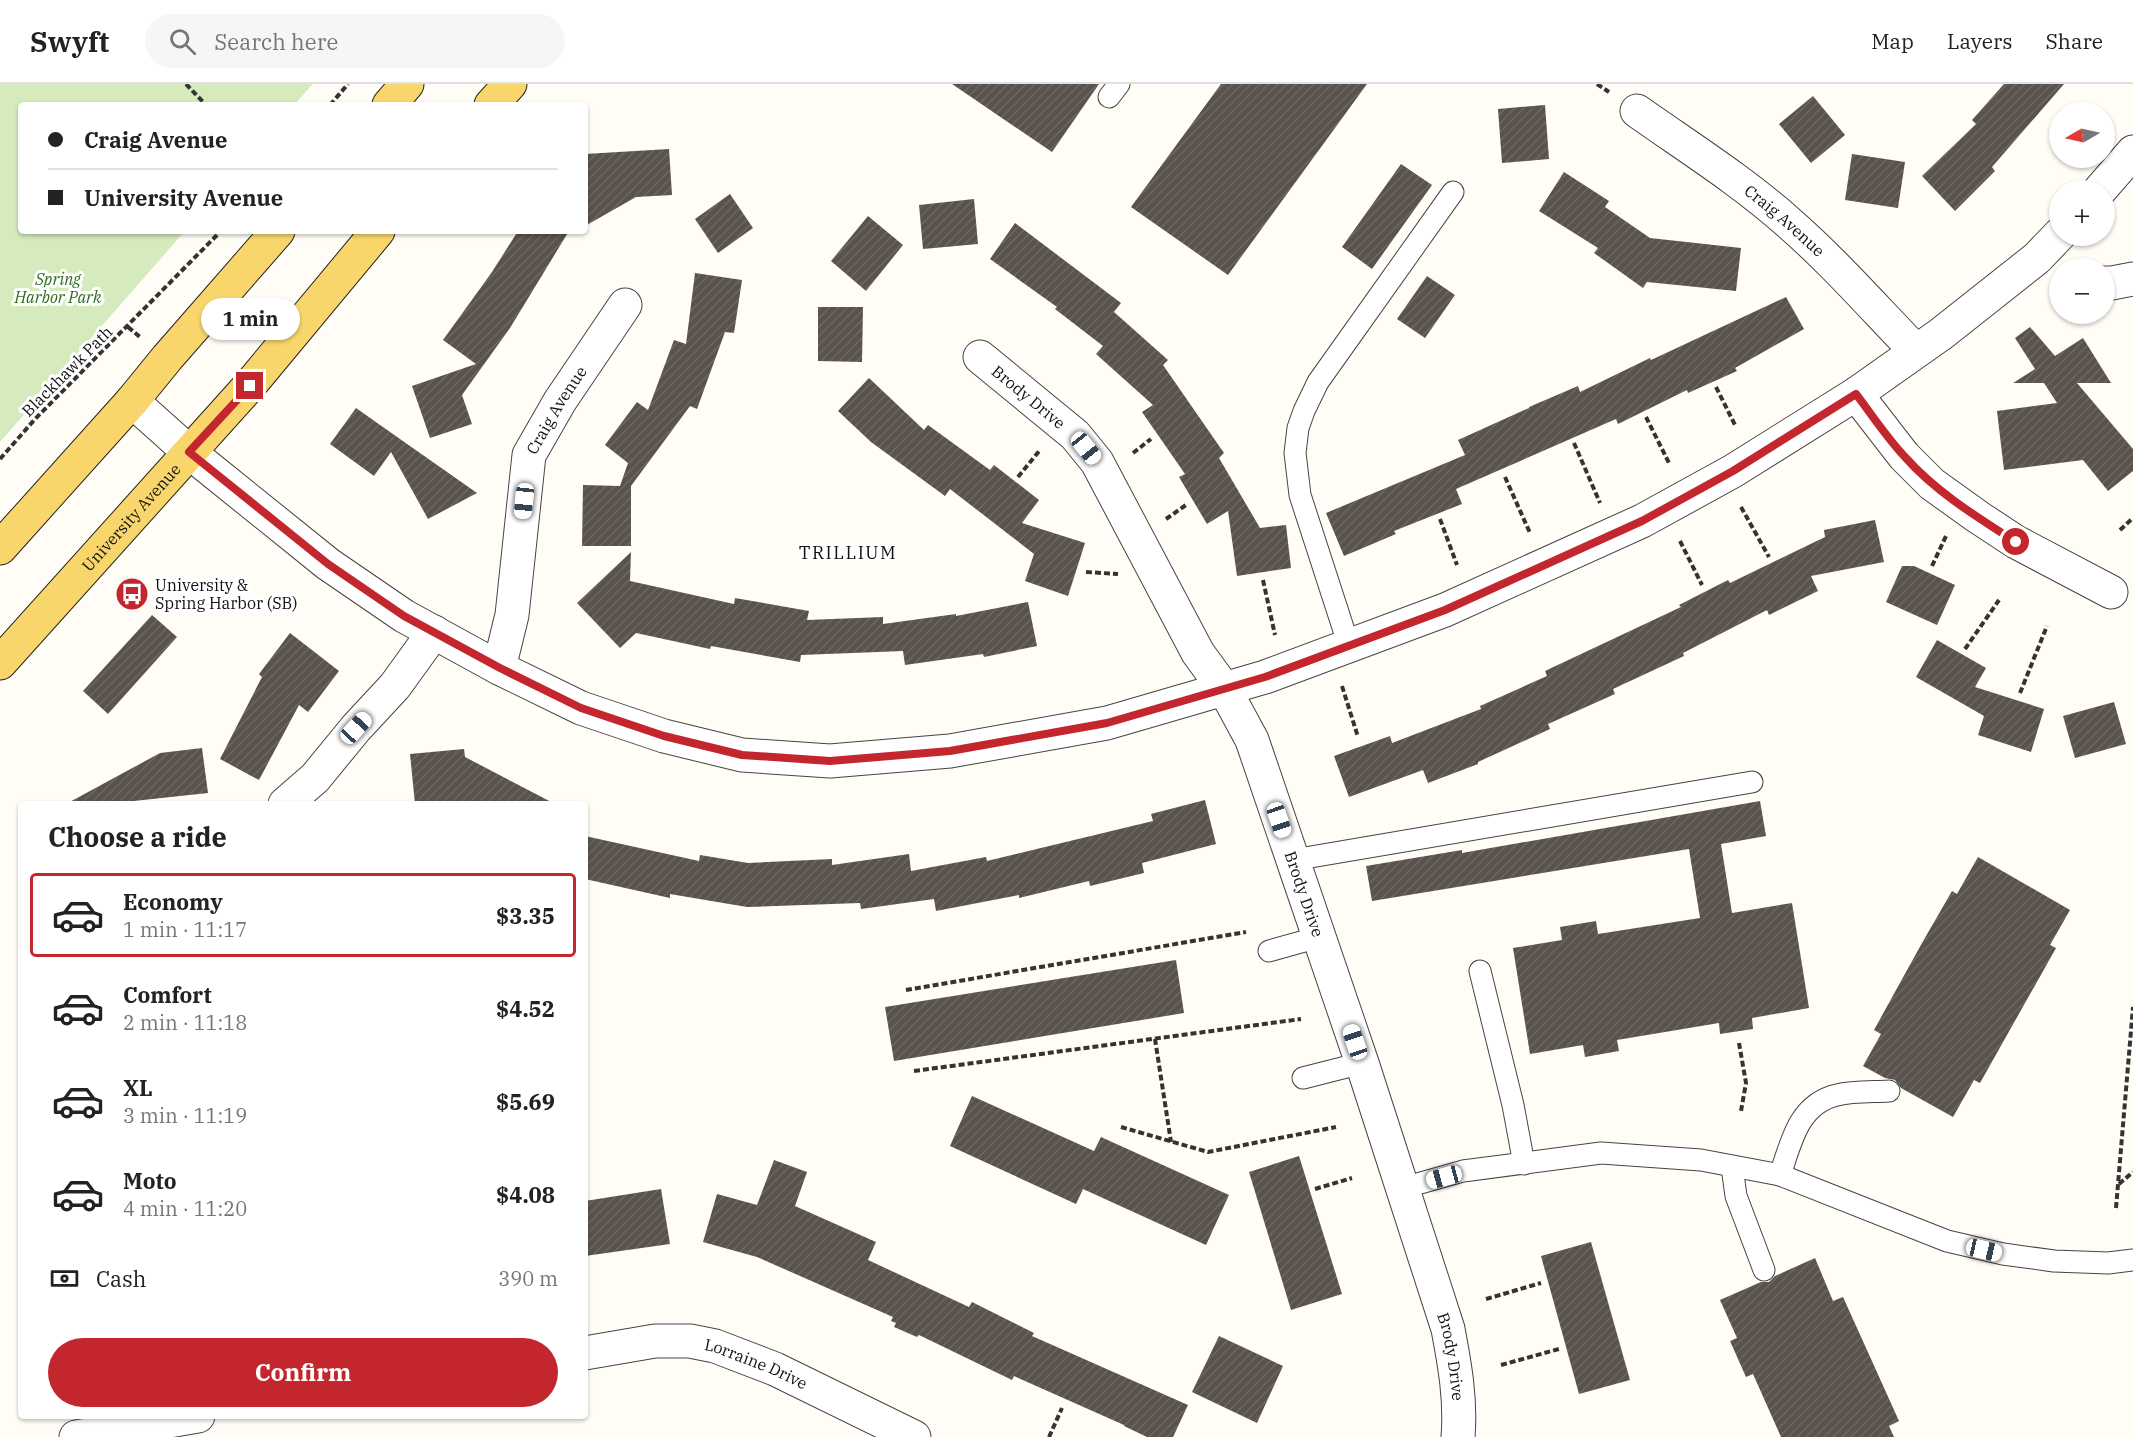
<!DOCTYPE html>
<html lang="en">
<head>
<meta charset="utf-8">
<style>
  body { margin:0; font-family:"IBM Plex Serif",serif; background:#f6f6f6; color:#222; height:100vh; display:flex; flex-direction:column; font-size:22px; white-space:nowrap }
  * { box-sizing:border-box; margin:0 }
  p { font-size:20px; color:#767676 }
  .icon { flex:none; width:33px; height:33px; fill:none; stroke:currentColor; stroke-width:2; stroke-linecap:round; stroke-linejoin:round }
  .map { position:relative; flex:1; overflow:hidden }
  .sheet { position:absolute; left:18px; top:717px; width:570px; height:618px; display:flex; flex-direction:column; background:#fff; border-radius:6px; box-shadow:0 2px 4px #0004 }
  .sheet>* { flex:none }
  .banner { position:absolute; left:18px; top:18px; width:570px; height:132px; border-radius:6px; box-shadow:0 2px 4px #0004; display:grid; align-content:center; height:132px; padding:0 30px; background:#fff }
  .needle { width:39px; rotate:261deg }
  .fabs { position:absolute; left:2049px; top:18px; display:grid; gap:12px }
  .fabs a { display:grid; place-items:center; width:66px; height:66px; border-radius:50%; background:#fff; box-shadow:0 2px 4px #0004; font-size:30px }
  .end { position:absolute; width:27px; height:27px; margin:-14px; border:8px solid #c4262e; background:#fff; box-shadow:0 0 0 3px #fff }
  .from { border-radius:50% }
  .bubble { position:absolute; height:42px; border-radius:21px; background:#fff; box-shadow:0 2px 4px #0004; font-size:20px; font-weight:700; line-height:42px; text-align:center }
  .car { position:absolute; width:18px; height:36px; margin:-18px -9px; border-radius:8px; box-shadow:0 0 4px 2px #0007; background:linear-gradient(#fff 24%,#345 0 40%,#fff 0 76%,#345 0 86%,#fff 0) }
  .banner b { display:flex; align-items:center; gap:21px; height:57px; font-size:22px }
  .banner b+b { border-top:2px solid #e0e0e0 }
  .banner i { width:15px; height:15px; background:#222 }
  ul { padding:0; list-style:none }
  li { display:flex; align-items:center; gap:18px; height:84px; margin:0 12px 9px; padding:0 18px; border:3px solid transparent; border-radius:6px }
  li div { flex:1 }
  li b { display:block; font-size:22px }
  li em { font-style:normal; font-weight:700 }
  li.selected { border-color:#c4262e }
  li>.icon { width:54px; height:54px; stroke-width:1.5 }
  h2 { padding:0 30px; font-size:27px; line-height:72px }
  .pay { display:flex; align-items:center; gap:15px; height:66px; padding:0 30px; font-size:22px }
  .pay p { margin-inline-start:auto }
  .primary-button { display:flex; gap:12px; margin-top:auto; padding:12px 30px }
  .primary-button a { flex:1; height:69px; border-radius:36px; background:#c4262e; color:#fff; font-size:24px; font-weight:700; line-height:69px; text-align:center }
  header { display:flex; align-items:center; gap:36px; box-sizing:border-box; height:84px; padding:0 30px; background:#fff; border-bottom:2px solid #e0e0e0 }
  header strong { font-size:28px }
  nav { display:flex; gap:33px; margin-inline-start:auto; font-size:21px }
  .search { width:420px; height:54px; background:#f6f6f6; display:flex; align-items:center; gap:15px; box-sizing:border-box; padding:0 21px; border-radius:33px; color:#767676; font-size:22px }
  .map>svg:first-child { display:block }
</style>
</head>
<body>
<header>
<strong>Swyft</strong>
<div class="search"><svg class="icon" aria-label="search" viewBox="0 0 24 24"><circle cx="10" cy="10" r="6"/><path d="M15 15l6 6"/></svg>Search here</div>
<nav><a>Map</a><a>Layers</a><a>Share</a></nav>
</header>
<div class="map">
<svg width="2133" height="1353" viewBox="0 0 2133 1353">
  <defs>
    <pattern id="building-hatch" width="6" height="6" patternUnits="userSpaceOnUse" patternTransform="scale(1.5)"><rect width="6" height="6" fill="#5a524d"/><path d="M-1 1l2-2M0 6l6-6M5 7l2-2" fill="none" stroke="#6d6662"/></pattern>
  </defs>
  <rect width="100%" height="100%" fill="#fffdf5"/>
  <!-- park -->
  <path fill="#d5ebbd" d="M0 0H313L294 21H21V147H185L0 358Z"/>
  <!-- building -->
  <g fill="url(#building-hatch)">
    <path d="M952 0H1099L1052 68Z"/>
    <path d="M1221 0H1367L1228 191 1131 123Z"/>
    <path d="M2004 0H2064L1992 83 1995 87 1955 127 1922 92 1976 40 1972 36Z"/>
    <path d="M1813 12 1845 51 1811 79 1779 40Z"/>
    <path d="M1545 21 1549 75 1502 79 1498 25Z"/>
    <path d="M669 65 672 111 636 113 585 142V70Z"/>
    <path d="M1852 70 1905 78 1898 124 1845 116Z"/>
    <path d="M1401 80 1432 101 1372 185 1342 163Z"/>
    <path d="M1564 88 1609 117 1605 123 1650 154 1741 164 1736 207 1647 198 1643 204 1594 169 1598 164 1539 127Z"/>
    <path d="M730 110 753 144 718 169 695 135Z"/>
    <path d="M974 115 978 160 923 165 919 121Z"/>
    <path d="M868 132 903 161 866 207 831 177Z"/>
    <path d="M1015 139 1121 219 1114 228 1168 276 1163 281 1224 369 1219 374 1260 444 1286 441 1291 484 1237 492 1228 427 1207 440 1179 393 1185 390 1142 328 1153 321 1096 270 1103 262 1055 225 1057 223 990 175Z"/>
    <path d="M518 147H569L510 244 462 311 472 340 430 354 412 302 476 280 443 256 492 188Z"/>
    <path d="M695 189 742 196 734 249 725 248 697 325 690 322 631 402V462H582L583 401 620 402 628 379 605 361 637 318 648 326 674 256 686 260Z"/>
    <path d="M1427 192 1455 211 1425 254 1397 235Z"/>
    <path d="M1786 213 1804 245 1735 284 1737 287 1688 309 1687 306 1618 340 1616 335 1456 405 1462 420 1394 447 1396 450 1344 472 1326 429 1465 371 1458 356 1529 324V323L1578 302 1580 308 1650 274 1651 276Z"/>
    <path d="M818 223H863L862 278 818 277Z"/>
    <path d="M2030 243 2055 272 2083 254 2111 299H2077L2133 365V387L2108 407 2083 376 2004 386 1997 327 2057 319 2044 299H2013L2035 285 2015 254Z"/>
    <path d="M869 294 924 346 928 341 990 386 994 381 1039 416 1022 439 1085 459 1068 512 1025 497 1034 470 950 405 945 412 871 358 838 327Z"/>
    <path d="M356 324 400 355 477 409 428 435 391 368 374 392 330 360Z"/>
    <path d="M1875 436 1884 478 1811 492 1818 507 1769 531 1767 526 1683 569 1684 572 1613 605 1615 610 1548 640 1550 645 1478 678V680L1428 699 1423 686 1349 713 1334 672 1390 652 1392 659 1481 625 1480 622 1547 592 1545 587 1681 523 1679 521 1728 496 1730 499 1825 453 1824 446Z"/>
    <path d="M631 468 630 497 734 520 735 514 809 527 807 536 883 533V540L956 530V532L1028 518 1037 562 984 573 983 570 905 581 903 567 801 571 800 578 711 562 710 565 636 549 620 564 577 519Z"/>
    <path d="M1902 482H1914L1955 501 1937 541 1886 518Z"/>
    <path d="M152 531 177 553 108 630 83 607Z"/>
    <path d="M290 549 339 587 308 628 299 621 259 696 220 675 262 593 259 590Z"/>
    <path d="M1937 556 1986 584 1975 603 2044 625 2031 668 1978 651 1984 632 1916 593Z"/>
    <path d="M2114 618 2126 660 2075 674 2063 632Z"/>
    <path d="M202 664 208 709 106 720H66L160 669Z"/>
    <path d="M464 665 465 673 555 720H415L410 670Z"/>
    <path d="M1205 716 1216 760 1142 779 1144 789 1090 802 1089 797 1019 814V811L936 827 934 815 861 825 860 819 747 823 670 810V814L585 795V752L699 777 700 771 748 779 832 775V781L909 770 911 787 986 773 987 777 1153 737 1151 730Z"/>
    <path d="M1760 717 1766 752 1721 760 1732 829 1792 819 1809 924 1752 934 1753 945 1720 950 1719 939 1617 956 1619 967 1585 973 1583 961 1530 970 1513 864 1562 856 1560 843 1596 837 1598 850 1700 834 1689 765 1372 817 1366 782 1462 766V769Z"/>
    <path d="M1978 773 2070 826 2050 861 2056 864 1980 999 1974 996 1953 1033 1901 1004 1895 996 1885 994 1863 982 1881 950 1874 946 1922 859 1952 807 1957 810Z"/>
    <path d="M1176 876 1184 929 894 977 885 923Z"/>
    <path d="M972 1012 1094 1067 1101 1053 1229 1111 1206 1161 1083 1105 1076 1120 950 1062Z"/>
    <path d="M1299 1072 1342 1210 1291 1226 1249 1088Z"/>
    <path d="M774 1076 807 1088 795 1122 876 1158 868 1176 969 1223 972 1218 1034 1249 1032 1252 1188 1321 1173 1353H1147L1124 1342V1341L1014 1292 1012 1296 919 1251 917 1253 894 1243 896 1239 891 1237 893 1233 757 1173 703 1158 717 1110 757 1121Z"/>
    <path d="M661 1105 670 1160 585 1172V1117Z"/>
    <path d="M1591 1158 1630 1296 1579 1310 1541 1172Z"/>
    <path d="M1815 1174 1833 1217 1843 1213 1899 1337 1889 1342 1894 1353H1781L1753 1290 1746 1293 1730 1257 1737 1254 1720 1216 1761 1198H1769L1775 1192Z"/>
    <path d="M1219 1252 1283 1282 1257 1339 1192 1308Z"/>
  </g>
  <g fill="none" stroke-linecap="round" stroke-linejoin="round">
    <!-- lane casing -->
    <g stroke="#444" stroke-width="23">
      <g id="lane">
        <path d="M1109 13 1119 0"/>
        <path d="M1349 562 1300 411 1295 369 1298 344 1304 327 1318 298 1453 108"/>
        <path d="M1293 776 1752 698"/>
        <path d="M1269 867 1319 853"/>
        <path d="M1480 887 1513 1021 1524 1080"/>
        <path d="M1303 994 1362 979"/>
        <path d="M1732 1083 1736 1112 1764 1186"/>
        <path d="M1780 1091C1791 1059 1798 1020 1837 1011 1853 1007 1872 1008 1889 1007"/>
        <path d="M1403 1104 1463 1087 1601 1069 1701 1076 1780 1091 1947 1157 2003 1170 2054 1177 2108 1179 2133 1176"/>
      </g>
    </g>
    <!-- street casing -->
    <g stroke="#444" stroke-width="35">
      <g id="street">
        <path id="s1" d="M1637 27C1688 63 1742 97 1788 138 1834 178 1874 224 1916 267"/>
        <path d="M2100 106 2133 68"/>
        <path d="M2104 199H2112L2133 195"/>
        <path id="s2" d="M980 273 1075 351 1097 378 1198 569 1225 606 1252 656 1362 979 1448 1245C1455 1282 1461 1316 1458 1353"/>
        <path d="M1856 310 1904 372 1932 400 1978 433 2016 458 2111 508"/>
        <path d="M132 317 189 368 328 480 404 532 499 584 581 624 664 652 742 671 830 677 950 667 1107 639 1265 593 1445 526 1642 437 1733 387 1856 310 1941 250 2037 174 2060 150"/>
        <path id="s3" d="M499 584 512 531 529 371 560 317 625 221"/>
        <path d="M285 720 315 694 356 644 395 602 434 548"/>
        <path id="s4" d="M585 1269 655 1257H690L715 1262 775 1285 914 1353"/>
        <path d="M76 1353 198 1332"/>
      </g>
    </g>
    <!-- primary casing -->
    <g stroke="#222" stroke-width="35">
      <g id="primary">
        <path d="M389 21 407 0"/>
        <path d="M491 21 510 0"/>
        <path d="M0 464 132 317 167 274 278 147"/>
        <path id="s5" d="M0 579 250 301 378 147"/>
      </g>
    </g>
    <!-- path -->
    <g stroke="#333" stroke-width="4" stroke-dasharray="6 3" stroke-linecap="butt">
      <path d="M186 0 206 21"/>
      <path d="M1597 0 1609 8"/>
      <path d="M330 21 348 0"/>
      <path d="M128 243 140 253"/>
      <path d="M1716 303 1736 343"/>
      <path d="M1646 333 1670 381"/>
      <path d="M1574 359 1600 419"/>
      <path d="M1133 369 1151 355"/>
      <path d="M0 375 36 334 221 147"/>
      <path d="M1018 393 1040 366"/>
      <path d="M1505 393 1530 449"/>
      <path d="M1741 423 1769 473"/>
      <path d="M1166 435 1186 421"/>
      <path d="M1440 435 1457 481"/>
      <path d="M2120 446 2133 434"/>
      <path d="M1680 457 1702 501"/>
      <path d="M1932 482 1946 452"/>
      <path d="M1086 488 1118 490"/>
      <path d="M1263 496 1275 551"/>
      <path d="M1965 565 1999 516"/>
      <path d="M1342 602 1358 653"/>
      <path d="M2020 609 2047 542"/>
      <path d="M906 906 1246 848"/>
      <path d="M1155 955 1171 1058"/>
      <path d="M1739 959 1746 999 1741 1027"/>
      <path d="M914 987 1301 935"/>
      <path d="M1121 1043 1208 1068 1336 1043"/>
      <path d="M2119 1100 2133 1088"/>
      <path d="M1315 1105 1352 1094"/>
      <path d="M2116 1124 2133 923"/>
      <path d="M1486 1215 1541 1199"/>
      <path d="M1501 1281 1559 1265"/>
      <path d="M1049 1353 1062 1324"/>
    </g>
    <!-- lane -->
    <use href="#lane" stroke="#fff" stroke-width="21"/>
    <!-- street -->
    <use href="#street" stroke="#fff" stroke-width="33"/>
    <!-- primary -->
    <use href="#primary" stroke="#f9d66b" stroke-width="33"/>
  </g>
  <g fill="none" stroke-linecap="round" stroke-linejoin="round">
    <!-- route -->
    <path stroke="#c4262e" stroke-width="8" d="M250 302 189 368 328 480 404 532 500 584 581 624 664 652 742 671 830 677 950 667 1107 639 1265 593 1445 526 1642 437 1733 387 1856 310C1872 331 1887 354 1905 373 1936 408 1977 433 2016 458"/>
  </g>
  <!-- icons -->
  <defs>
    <g id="bus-disc" transform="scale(1.725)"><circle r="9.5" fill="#c4262e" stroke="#fff"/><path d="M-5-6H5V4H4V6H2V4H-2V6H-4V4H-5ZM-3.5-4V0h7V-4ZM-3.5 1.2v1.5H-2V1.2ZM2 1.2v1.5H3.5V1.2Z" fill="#fff"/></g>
  </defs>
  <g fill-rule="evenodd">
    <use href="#bus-disc" x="132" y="510"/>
  </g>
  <g text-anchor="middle" stroke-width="6" stroke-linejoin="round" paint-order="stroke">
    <!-- street labels -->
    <g font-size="16" fill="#111" stroke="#fff">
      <text dy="6" stroke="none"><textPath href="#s1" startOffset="184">Craig Avenue</textPath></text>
      <text transform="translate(67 287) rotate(-45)" y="6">Blackhawk Path</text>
      <text dy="6" stroke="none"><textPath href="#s2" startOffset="63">Brody Drive</textPath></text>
      <text dy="6" stroke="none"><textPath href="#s3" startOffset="268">Craig Avenue</textPath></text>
      <text dy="6" stroke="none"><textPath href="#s5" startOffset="196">University Avenue</textPath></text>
      <text dy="6" stroke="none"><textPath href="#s2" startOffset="639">Brody Drive</textPath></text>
      <text dy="6" stroke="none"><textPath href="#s2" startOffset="1125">Brody Drive</textPath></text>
      <text dy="6" stroke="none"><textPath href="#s4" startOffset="176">Lorraine Drive</textPath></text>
    </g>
    <!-- park labels -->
    <g font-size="16" font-style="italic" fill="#2f6b1f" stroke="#fff">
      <text x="58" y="201">Spring<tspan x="58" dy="18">Harbor Park</tspan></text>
    </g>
    <!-- poi labels -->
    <g font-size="16" fill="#111" stroke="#fff" text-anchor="start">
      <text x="155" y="507">University &amp;<tspan x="155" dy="18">Spring Harbor (SB)</tspan></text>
    </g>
    <!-- neighbourhood labels -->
    <g font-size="18" letter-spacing="1.5" fill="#111" stroke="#fff">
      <text x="848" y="475">TRILLIUM</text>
    </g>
  </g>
</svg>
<div class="fabs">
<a><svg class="needle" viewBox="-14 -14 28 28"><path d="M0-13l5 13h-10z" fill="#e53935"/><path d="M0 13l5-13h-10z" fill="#767676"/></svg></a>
<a>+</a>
<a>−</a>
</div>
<i class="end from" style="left:2016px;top:458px"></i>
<i class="end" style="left:250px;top:302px"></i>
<div class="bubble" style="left:201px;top:214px;width:99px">1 min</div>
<i class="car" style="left:1086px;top:364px;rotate:141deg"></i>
<i class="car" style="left:524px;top:417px;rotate:186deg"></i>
<i class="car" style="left:356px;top:644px;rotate:43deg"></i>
<i class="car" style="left:1279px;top:736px;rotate:161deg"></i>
<i class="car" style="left:1355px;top:958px;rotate:341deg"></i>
<i class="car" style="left:1444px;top:1093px;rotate:255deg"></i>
<i class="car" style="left:1984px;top:1166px;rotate:103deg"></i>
<div class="banner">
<b><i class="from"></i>Craig Avenue</b>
<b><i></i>University Avenue</b>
</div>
<section class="sheet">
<h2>Choose a ride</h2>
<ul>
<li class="selected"><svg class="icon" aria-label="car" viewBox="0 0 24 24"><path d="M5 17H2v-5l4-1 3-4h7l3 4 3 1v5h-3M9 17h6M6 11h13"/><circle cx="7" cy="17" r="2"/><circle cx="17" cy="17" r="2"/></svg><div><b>Economy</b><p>1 min · 11:17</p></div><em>$3.35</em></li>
<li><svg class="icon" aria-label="car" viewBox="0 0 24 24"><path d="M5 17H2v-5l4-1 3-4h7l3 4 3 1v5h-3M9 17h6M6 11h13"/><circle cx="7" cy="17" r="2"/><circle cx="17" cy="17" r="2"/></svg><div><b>Comfort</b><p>2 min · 11:18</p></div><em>$4.52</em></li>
<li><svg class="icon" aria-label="car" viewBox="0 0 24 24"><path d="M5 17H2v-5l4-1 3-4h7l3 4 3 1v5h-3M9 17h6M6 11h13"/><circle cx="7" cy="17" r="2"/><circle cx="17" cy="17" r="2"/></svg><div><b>XL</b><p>3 min · 11:19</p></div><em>$5.69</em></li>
<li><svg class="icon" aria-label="car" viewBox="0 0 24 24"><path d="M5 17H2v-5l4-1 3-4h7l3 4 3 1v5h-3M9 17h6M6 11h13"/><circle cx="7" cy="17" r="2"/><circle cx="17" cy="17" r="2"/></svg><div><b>Moto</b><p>4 min · 11:20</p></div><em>$4.08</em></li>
</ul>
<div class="pay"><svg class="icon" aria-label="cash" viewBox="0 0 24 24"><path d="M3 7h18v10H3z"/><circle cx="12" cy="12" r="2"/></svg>Cash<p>390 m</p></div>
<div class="primary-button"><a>Confirm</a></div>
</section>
</div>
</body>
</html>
